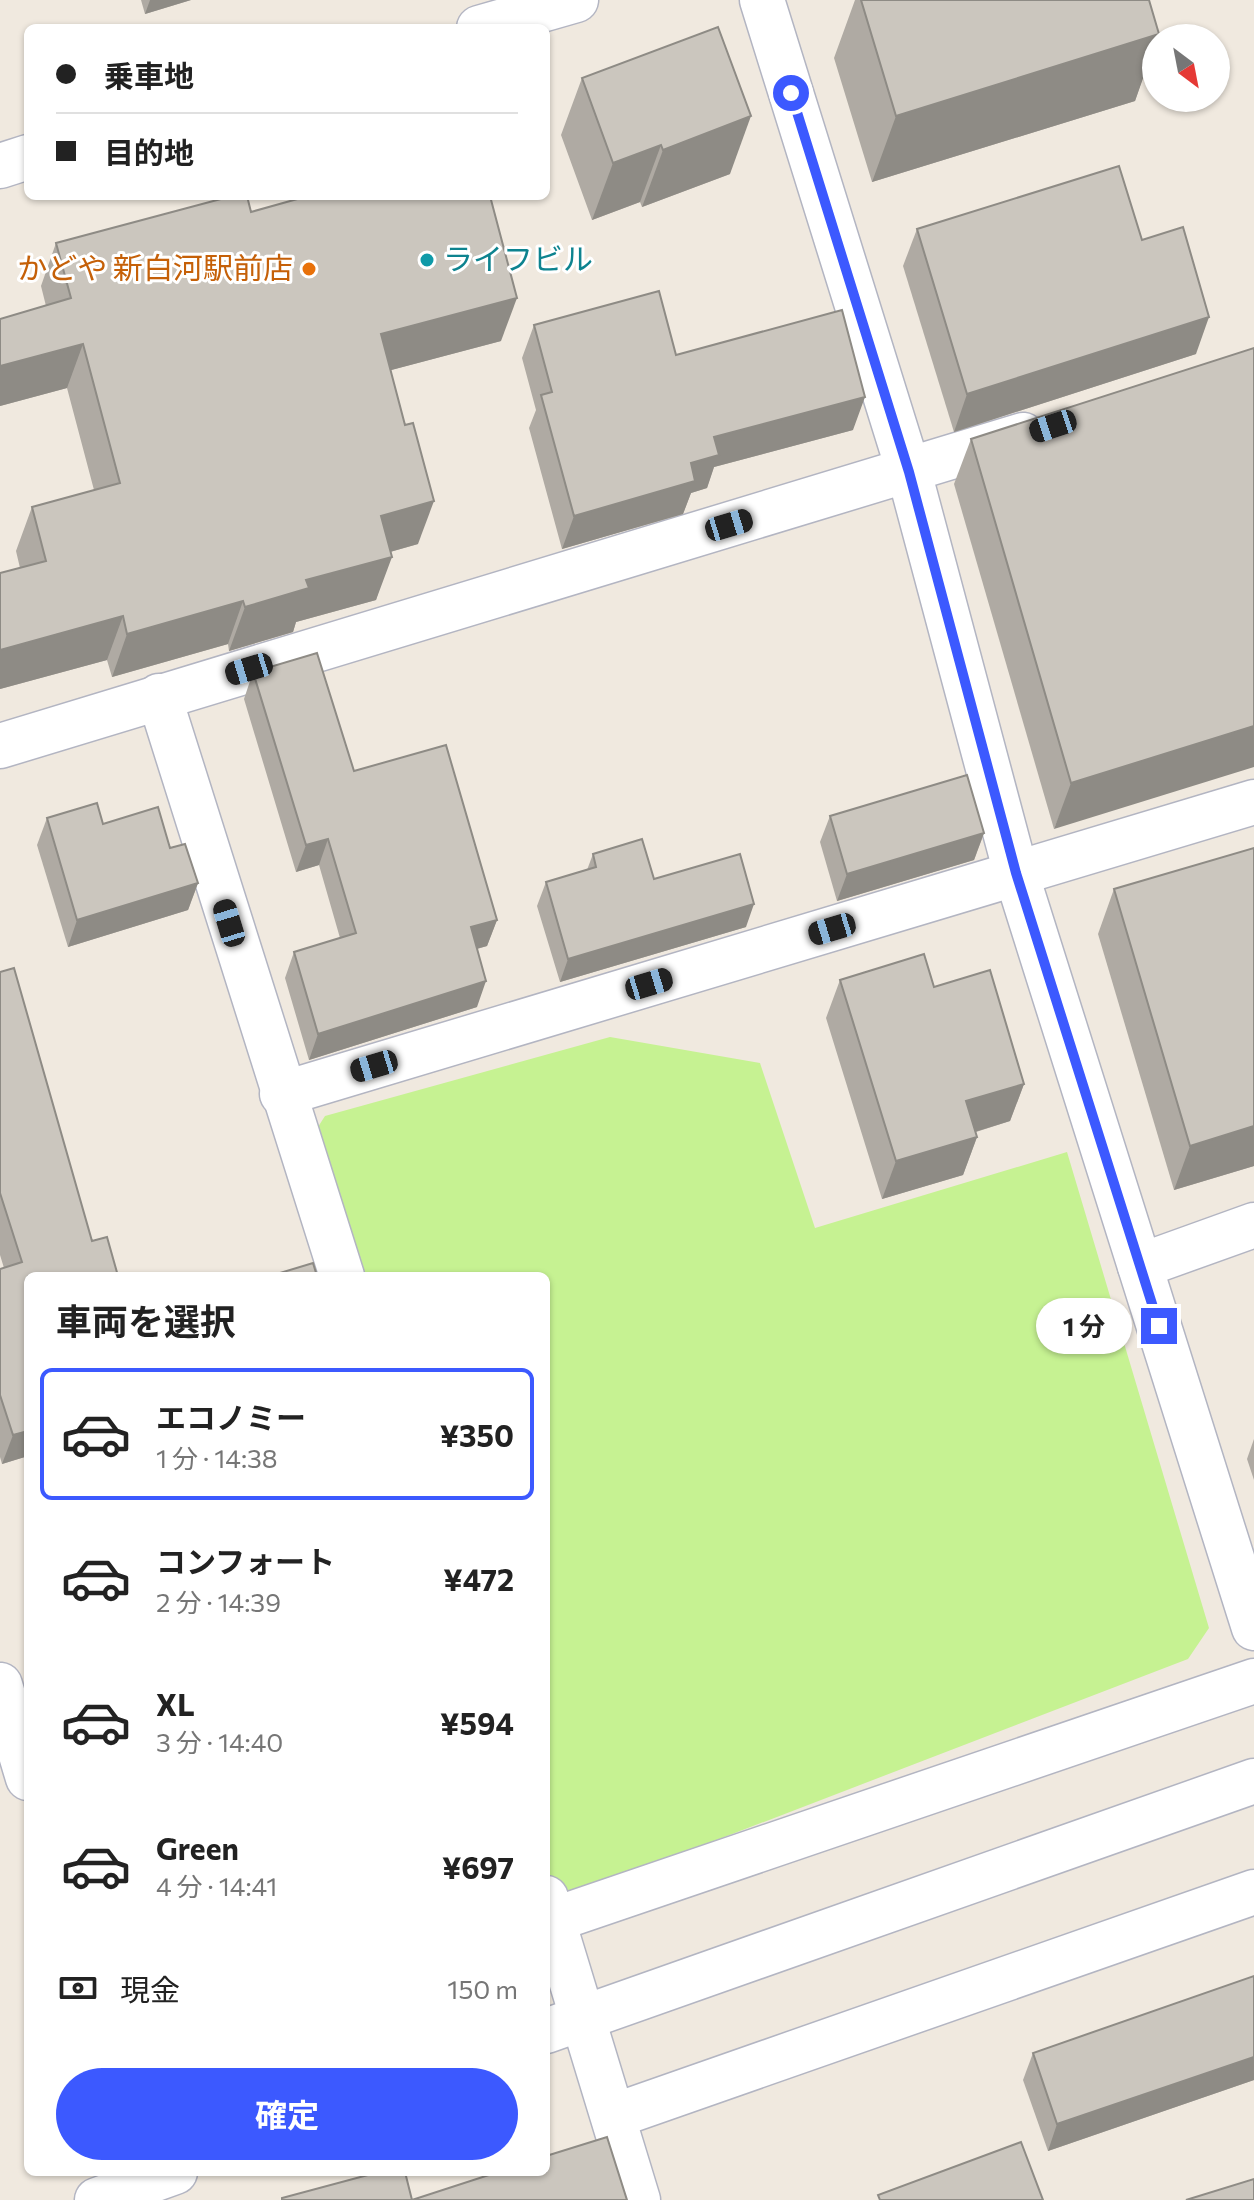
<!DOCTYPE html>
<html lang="ja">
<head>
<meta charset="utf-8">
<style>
  body { margin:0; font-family:Commissioner,"Noto Sans JP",sans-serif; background:#f2f2f2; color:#222; height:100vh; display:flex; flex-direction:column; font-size:30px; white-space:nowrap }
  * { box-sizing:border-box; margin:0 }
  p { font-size:26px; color:#767676 }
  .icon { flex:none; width:44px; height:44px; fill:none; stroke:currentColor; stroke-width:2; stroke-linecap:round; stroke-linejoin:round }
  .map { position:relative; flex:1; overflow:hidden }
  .panel { position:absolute; left:24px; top:1272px; width:526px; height:904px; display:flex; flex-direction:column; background:#fff; border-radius:12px; box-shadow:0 2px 6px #0004 }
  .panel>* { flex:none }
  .guide { position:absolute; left:24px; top:24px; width:526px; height:176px; border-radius:12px; box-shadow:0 2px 6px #0004; display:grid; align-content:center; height:176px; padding:0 32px; background:#fff }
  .needle { width:52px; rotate:148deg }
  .fabs { position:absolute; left:1142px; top:24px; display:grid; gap:16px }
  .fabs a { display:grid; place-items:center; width:88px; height:88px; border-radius:50%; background:#fff; box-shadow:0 2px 6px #0004; font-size:40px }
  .end { position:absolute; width:36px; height:36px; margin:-18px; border:10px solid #3c59ff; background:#fff; box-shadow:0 0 0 4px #fff }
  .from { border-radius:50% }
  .bubble { position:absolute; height:56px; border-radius:28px; background:#fff; box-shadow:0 2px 6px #0004; font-size:26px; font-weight:700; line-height:56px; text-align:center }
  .car { position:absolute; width:24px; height:48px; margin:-24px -12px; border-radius:10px; box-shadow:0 0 6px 2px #0007; background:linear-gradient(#222 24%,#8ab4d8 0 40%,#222 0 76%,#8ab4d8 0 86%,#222 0) }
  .guide b { display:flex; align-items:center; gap:28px; height:76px; font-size:30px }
  .guide b+b { border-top:2px solid #e0e0e0 }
  .guide i { width:20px; height:20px; background:#222 }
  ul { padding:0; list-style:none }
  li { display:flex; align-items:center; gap:24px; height:132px; margin:0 16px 12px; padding:0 16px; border:4px solid transparent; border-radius:12px }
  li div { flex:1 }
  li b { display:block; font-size:30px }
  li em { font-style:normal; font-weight:700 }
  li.active { border-color:#3c59ff }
  li>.icon { width:72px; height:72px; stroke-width:1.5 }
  h2 { padding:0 32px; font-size:36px; line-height:96px }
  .pay { display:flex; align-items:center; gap:20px; height:88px; padding:0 32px; font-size:30px }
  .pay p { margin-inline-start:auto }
  .cta { display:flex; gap:16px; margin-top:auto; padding:16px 32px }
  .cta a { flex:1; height:92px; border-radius:48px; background:#3c59ff; color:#fff; font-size:32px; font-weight:700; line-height:92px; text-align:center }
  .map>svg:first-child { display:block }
</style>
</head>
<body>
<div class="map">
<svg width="1254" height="2200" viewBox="0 0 1254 2200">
  <rect width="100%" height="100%" fill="#f0e9df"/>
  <!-- pitch -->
  <path fill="#c6f292" d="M610 1037 760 1063 815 1228 1067 1152 1209 1628 1188 1659 571 1896 551 1888 546 1871V1276H350L307 1144 325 1116Z"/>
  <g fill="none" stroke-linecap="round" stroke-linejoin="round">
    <!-- minor casing -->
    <g stroke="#b3b5c2" stroke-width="47">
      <g id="minor">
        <path d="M762 0 909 472 1016 873 1254 1628"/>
        <path d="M479 28 576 0"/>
        <path d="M0 166 28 157"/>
        <path d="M159 696 342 1276"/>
        <path d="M0 746 1023 435"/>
        <path d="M282 1094 1254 802"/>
        <path d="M1140 1266 1254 1225"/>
        <path d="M0 1685 28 1778"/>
        <path d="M546 1898 638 2200"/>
        <path d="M553 1920 1254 1681"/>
        <path d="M546 2031 1254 1781"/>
        <path d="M614 2116 1254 1892"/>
        <path d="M97 2200 175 2172"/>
      </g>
    </g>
    <!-- minor -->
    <use href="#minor" stroke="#fff" stroke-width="44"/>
  </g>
  <!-- wall -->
  <g fill="#afaaa3">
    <path d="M141 0H191L145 14Z"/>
    <path d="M855 0H1149L1159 34 1158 38H1156L1135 101 872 182 834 58Z"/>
    <path d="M582 78 730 174 642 207 640 202 592 220 561 135Z"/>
    <path d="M345 198 501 341 391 370 418 544 390 552 376 600 296 622 293 632 229 651 228 644 112 677 107 660 0 689V573L20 568 16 551 32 507 94 490 67 388 0 406V319L46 306 41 286 56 243 251 212Z"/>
    <path d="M917 229 1142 240 1196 354 954 432 903 266Z"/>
    <path d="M534 325 676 355 853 430 714 467 707 488 691 493 683 514 562 549 529 428 536 410 522 358Z"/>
    <path d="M1254 348 1054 829 954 484 971 439Z"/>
    <path d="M253 672 354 771 497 920 487 946 477 949V1007L309 1060 285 978 294 952 340 938 319 865 296 872 244 699Z"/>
    <path d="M830 816 984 833 974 860 837 901 820 842Z"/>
    <path d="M47 818 103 824 170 848 198 883 188 910 68 947 37 845Z"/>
    <path d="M593 854 654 879 746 927 560 982 537 906 546 882 587 870Z"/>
    <path d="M1114 889 1254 1166 1174 1190 1098 934Z"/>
    <path d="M0 972 28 1276V1456L2 1464 0 1457V1269L4 1268 0 1255Z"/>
    <path d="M840 980 934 987 1024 1084 1010 1121 976 1132 977 1137 963 1175 882 1199 826 1018Z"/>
    <path d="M1254 1439V1480L1247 1459Z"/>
    <path d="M1254 1976V2080L1048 2151 1023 2080 1033 2053Z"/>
  </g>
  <!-- shaded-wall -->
  <g fill="#8e8b85">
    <path d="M150 0H191L145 14Z"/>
    <path d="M1159 34 1158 38H1156V42L1135 101 872 182 896 116Z"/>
    <path d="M751 116 730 174 642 207 663 150Z"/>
    <path d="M661 145 640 202 592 220 613 163Z"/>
    <path d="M517 298 501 341 365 377 381 334Z"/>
    <path d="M1209 317 1196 354 954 432 967 394Z"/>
    <path d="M83 344 67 388 0 406V366Z"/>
    <path d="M865 397 853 430 714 467 707 488 691 493 683 514 562 549 574 516 691 463 714 437Z"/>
    <path d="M434 501 418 544 365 559 381 516Z"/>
    <path d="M392 557 376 600 296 622 293 632 229 651 245 607 306 580Z"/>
    <path d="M243 601 228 644 112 677 127 634Z"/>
    <path d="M123 616 107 660 0 689V650Z"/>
    <path d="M1254 726V767L1054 829 1071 783Z"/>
    <path d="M984 833 974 860 837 901 847 874Z"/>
    <path d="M328 839 319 865 296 872 306 845Z"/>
    <path d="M198 883 188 910 68 947 77 920Z"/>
    <path d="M754 904 746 927 560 982 568 959Z"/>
    <path d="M497 920 487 946 461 953 471 927Z"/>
    <path d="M486 981 477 1007 309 1060 318 1034Z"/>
    <path d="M1024 1084 1010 1121 952 1139 966 1101Z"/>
    <path d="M1254 1126V1166L1174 1190 1190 1146Z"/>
    <path d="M977 1137 963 1175 882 1199 896 1161Z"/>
    <path d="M28 1431V1456L2 1464 13 1435Z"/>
    <path d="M1254 2057V2080L1048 2151 1057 2124Z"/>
  </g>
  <!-- building -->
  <g fill="#cbc6be" stroke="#8e8b85" stroke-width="2">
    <path d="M861 0H1149L1159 34 896 116Z"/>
    <path d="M718 27 751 116 663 150 661 145 613 163 582 78Z"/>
    <path d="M1119 166 1142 240 1183 227 1209 317 967 394 917 229Z"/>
    <path d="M232 196H247L251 212 308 196H345V198L354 196H490L517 298 381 334 405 425 413 423 434 501 381 516 392 557 306 580 309 588 245 607 243 601 127 634 123 616 0 650V573L46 561 32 507 120 483 83 344 0 366V319L71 298 56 243Z"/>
    <path d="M659 291 676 355 842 310 865 397 714 437 719 455 691 463 695 481 574 516 541 395 552 392 534 325Z"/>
    <path d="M1254 348V726L1071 783 971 439Z"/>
    <path d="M317 653 354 771 446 745 497 920 471 927 486 981 318 1034 294 952 356 933 328 839 306 845 253 672Z"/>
    <path d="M967 775 984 833 847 874 830 816Z"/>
    <path d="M97 803 103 824 158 807 170 848 185 844 198 883 77 920 47 818Z"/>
    <path d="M642 839 654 879 740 854 754 904 568 959 546 882 596 867 593 854Z"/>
    <path d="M1254 848V1126L1190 1146 1114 889Z"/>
    <path d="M924 954 934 987 990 970 1024 1084 966 1101 977 1137 896 1161 840 980Z"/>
    <path d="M14 968 92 1241 107 1237 118 1276H28V1431L13 1435 0 1395V1269L22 1262 0 1193V972Z"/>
    <path d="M313 1263 317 1276H270Z"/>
    <path d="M1254 1976V2057L1057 2124 1033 2053Z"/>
    <path d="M607 2137 627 2200H282V2198L379 2172H405L412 2200 498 2172H546V2156Z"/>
    <path d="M1021 2142 1043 2200H880L878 2195Z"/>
    <path d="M1254 2179V2200H1186Z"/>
  </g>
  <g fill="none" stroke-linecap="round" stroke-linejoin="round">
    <!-- route -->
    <path stroke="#3c59ff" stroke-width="10" d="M791 93 909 472 1016 873 1159 1326"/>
  </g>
  <!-- markers -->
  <circle fill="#0f9aa8" stroke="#fff" stroke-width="3" cx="427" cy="260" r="8"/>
  <circle fill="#e8710a" stroke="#fff" stroke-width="3" cx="309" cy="269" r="8"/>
  <g text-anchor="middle" stroke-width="6" stroke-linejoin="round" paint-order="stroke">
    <!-- culture labels -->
    <g font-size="30" fill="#0d838f" stroke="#fff" text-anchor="start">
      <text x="443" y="270">ライフビル</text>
    </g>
    <!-- food labels -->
    <g font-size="30" fill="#c56008" stroke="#fff" text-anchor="end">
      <text x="293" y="279">かどや 新白河駅前店</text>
    </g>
  </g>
</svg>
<div class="fabs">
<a><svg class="needle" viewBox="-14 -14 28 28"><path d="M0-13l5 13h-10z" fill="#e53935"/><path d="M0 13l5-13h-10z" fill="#767676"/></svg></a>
</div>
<i class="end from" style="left:791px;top:93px"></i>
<i class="end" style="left:1159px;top:1326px"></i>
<div class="bubble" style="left:1036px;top:1298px;width:96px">1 分</div>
<i class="car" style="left:1053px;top:426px;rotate:252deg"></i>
<i class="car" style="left:729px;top:525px;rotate:73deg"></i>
<i class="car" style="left:249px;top:669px;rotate:253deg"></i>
<i class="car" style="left:229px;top:923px;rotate:343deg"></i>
<i class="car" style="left:832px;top:929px;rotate:253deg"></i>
<i class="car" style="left:649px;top:984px;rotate:73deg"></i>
<i class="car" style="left:374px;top:1066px;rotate:253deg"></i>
<div class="guide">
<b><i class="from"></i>乗車地</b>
<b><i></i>目的地</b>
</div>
<section class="panel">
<h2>車両を選択</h2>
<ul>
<li class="active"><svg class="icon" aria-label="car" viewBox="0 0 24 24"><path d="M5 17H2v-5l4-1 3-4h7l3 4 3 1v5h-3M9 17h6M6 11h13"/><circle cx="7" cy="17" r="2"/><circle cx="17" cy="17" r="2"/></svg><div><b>エコノミー</b><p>1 分 · 14:38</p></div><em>¥350</em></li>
<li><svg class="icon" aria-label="car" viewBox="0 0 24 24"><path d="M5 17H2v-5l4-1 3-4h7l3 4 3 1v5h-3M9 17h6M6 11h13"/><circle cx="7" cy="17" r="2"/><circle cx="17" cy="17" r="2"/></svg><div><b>コンフォート</b><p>2 分 · 14:39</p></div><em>¥472</em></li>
<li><svg class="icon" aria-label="car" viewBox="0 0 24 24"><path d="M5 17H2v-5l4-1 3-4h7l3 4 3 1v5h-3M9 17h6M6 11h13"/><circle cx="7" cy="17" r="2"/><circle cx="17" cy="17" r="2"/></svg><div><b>XL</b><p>3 分 · 14:40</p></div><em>¥594</em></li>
<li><svg class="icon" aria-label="car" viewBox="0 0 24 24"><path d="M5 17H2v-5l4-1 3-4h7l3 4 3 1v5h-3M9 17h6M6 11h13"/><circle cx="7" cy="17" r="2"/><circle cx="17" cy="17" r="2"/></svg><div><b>Green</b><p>4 分 · 14:41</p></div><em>¥697</em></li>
</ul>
<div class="pay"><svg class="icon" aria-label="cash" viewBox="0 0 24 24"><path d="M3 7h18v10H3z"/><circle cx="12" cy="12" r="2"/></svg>現金<p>150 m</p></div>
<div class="cta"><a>確定</a></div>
</section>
</div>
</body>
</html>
